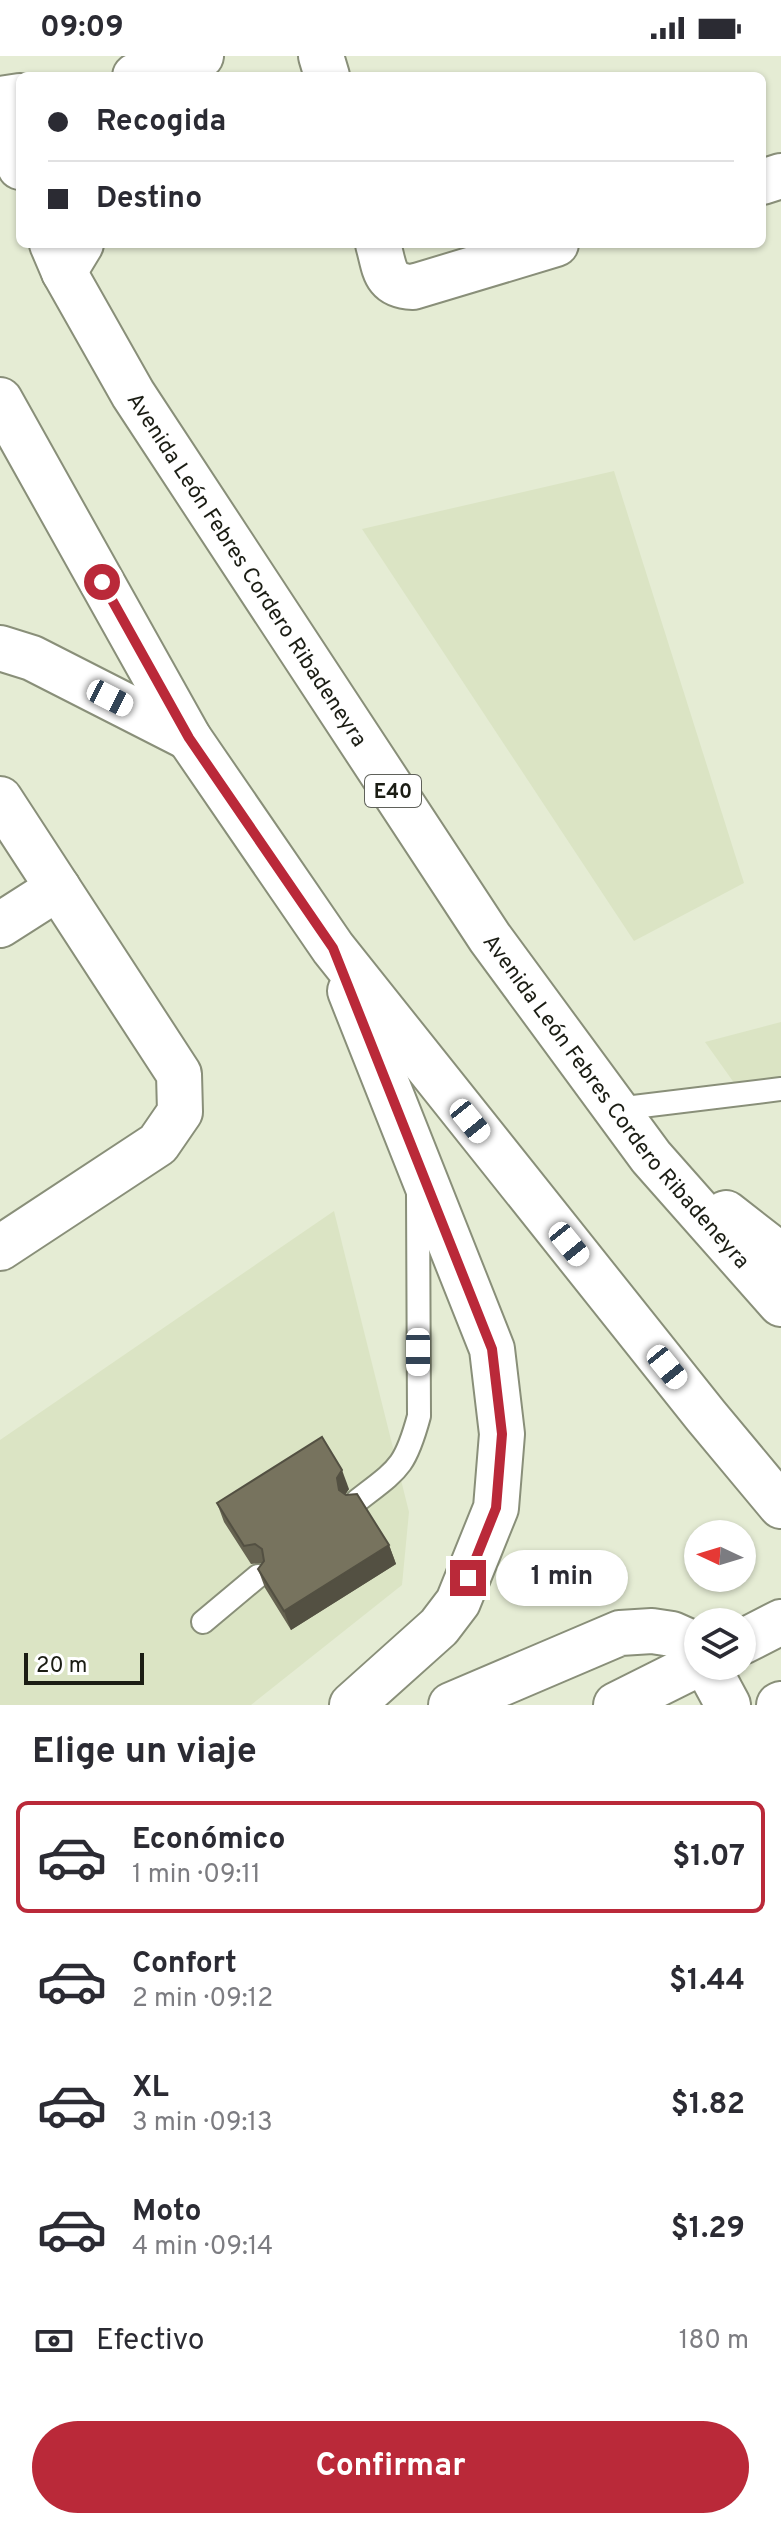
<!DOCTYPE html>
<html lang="es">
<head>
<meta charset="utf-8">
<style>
  body { margin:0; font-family:Overpass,sans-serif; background:#f7f7f7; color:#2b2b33; height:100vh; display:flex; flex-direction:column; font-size:30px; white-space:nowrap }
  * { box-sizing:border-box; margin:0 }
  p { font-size:26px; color:#7c7c81 }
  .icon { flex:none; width:44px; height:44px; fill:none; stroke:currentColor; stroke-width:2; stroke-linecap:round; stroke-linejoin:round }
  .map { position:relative; height:1649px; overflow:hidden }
  .panel { display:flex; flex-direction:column; background:#fff; flex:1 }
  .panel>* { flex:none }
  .hud { position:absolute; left:16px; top:16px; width:750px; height:176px; border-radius:12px; box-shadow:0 2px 6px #0004; display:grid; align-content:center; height:176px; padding:0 32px; background:#fff }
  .needle { width:52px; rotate:274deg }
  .buttons { position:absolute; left:684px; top:1464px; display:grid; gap:16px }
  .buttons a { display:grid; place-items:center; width:72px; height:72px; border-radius:50%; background:#fff; box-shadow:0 2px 6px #0004; font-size:40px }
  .scale { position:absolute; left:24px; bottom:20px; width:120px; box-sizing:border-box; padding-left:8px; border:4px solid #1b1d14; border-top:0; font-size:22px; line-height:28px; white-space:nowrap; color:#1b1d14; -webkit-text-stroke:6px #fff; paint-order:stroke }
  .end { position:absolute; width:36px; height:36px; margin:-18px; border:10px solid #ba2939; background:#fff; box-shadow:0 0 0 4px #fff }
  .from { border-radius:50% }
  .bubble { position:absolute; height:56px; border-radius:28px; background:#fff; box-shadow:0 2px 6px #0004; font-size:26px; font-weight:700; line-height:56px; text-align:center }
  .car { position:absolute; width:24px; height:48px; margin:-24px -12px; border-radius:10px; box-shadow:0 0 6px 2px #0007; background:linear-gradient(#fff 24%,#345 0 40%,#fff 0 76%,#345 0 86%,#fff 0) }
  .hud b { display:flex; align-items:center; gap:28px; height:76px; font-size:30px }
  .hud b+b { border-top:2px solid #e1e1e2 }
  .hud i { width:20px; height:20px; background:#2b2b33 }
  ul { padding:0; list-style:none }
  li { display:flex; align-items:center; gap:24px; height:112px; margin:0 16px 12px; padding:0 16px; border:4px solid transparent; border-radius:12px }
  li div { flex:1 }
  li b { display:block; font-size:30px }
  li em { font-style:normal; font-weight:700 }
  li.selected { border-color:#ba2939 }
  li>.icon { width:72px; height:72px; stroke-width:1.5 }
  h2 { padding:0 32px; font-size:36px; line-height:96px }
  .pay { display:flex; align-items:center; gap:20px; height:88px; padding:0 32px; font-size:30px }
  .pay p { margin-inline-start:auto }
  .cta { display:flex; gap:16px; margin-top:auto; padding:16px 32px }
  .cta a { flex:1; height:92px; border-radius:48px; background:#ba2939; color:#fff; font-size:32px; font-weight:700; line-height:92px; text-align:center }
  .status { display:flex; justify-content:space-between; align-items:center; height:56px; padding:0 40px; background:#fff; direction:ltr }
  .status svg { height:22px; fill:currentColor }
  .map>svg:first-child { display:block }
</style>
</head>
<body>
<div class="status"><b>09:09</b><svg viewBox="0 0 49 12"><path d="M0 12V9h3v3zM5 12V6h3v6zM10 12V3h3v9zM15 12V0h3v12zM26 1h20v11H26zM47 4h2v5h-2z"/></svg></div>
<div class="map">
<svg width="781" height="1649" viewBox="0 0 781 1649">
  <rect width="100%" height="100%" fill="#e5ecd4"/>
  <!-- built -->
  <g fill="#dbe4c4">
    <path d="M614 415 744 827 634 885 362 473Z"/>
    <path d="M781 966V1028L742 1038 705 986Z"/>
    <path d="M334 1155 409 1456 402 1529 251 1649H0V1384Z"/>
  </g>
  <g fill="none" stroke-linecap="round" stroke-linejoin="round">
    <!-- lane casing -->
    <g stroke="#898f79" stroke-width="26">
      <g id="lane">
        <path d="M617 1053 781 1033"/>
        <path d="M357 1445C398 1413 405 1412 419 1360L418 1138"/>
        <path d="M203 1566 258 1520"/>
      </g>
    </g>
    <!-- street casing -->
    <g stroke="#898f79" stroke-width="48">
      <g id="street">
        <path d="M321 0 327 20"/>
        <path d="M135 20 201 0"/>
        <path d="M0 43 20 40"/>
        <path d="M762 126 781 120"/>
        <path d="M378 188C385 212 383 230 413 231L556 188"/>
        <path d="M64 216 81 188"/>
        <path d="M0 592 32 602 189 682"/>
        <path d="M0 743 179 1018 180 1056 158 1088 0 1192"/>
        <path d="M0 869 58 832"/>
      </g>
    </g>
    <!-- primary casing -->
    <g stroke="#898f79" stroke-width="48">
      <g id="primary">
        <path d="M742 1586 781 1566"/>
        <path d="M616 1649 698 1608"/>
        <path d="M779 1649 781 1648"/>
      </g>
    </g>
    <!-- highway casing -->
    <g stroke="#898f79" stroke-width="48">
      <g id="highway">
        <path d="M0 64 20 111"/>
        <path id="s1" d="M52 188 64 216 133 338 490 882 651 1101 781 1248"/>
        <path d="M0 344 189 682 333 892 706 1360 781 1450"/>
        <path d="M350 935 492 1293 502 1378 496 1452 458 1546 439 1571 352 1649"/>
        <path d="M726 1157 781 1200"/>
        <path d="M707 1610 728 1649"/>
        <path d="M451 1649 620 1577 652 1575 672 1578 690 1586 698 1595"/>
      </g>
    </g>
    <!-- lane -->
    <use href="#lane" stroke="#fff" stroke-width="22"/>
    <!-- street -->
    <use href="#street" stroke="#fff" stroke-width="44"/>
    <!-- primary -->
    <use href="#primary" stroke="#fff" stroke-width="44"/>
    <!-- highway -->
    <use href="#highway" stroke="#fff" stroke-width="44"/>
  </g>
  <!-- wall -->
  <path fill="#666351" d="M349 1433 345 1439 389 1489 396 1508 291 1574 265 1532 258 1513 263 1507 251 1508 224 1466 217 1447Z"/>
  <!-- shaded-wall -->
  <g fill="#535042">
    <path d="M342 1414 349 1433 344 1440 339 1434 337 1422Z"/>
    <path d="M389 1489 396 1508 291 1574 284 1555Z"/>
  </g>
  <!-- building -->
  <path fill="#77735e" stroke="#535042" stroke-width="2" d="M322 1381 342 1414 337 1422 339 1434 346 1439 357 1438 389 1489 284 1555 258 1513 264 1505 262 1493 255 1488 244 1490 217 1447Z"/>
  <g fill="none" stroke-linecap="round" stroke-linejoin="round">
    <!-- route -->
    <path stroke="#ba2939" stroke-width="10" d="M102 526 189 682 333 892 492 1293 502 1378 496 1452 468 1522"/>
  </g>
  <g text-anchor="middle" stroke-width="7" stroke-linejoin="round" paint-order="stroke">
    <!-- shield labels -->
    <rect fill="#fff" stroke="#5f615a" stroke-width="2" x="365" y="719" width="56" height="32" rx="6"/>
    <g font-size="20" font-weight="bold" fill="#1b1d14">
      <text x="393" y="742">E40</text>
    </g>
    <!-- street labels -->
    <g font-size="22" fill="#1b1d14" stroke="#fff">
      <text dy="8" stroke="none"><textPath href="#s1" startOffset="380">Avenida León Febres Cordero Ribadeneyra</textPath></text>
      <text dy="8" stroke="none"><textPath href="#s1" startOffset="1028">Avenida León Febres Cordero Ribadeneyra</textPath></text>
    </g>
  </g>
</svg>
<div class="buttons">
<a><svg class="needle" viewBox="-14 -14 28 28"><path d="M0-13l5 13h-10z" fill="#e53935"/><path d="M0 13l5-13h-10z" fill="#7c7c81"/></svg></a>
<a><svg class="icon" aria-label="layers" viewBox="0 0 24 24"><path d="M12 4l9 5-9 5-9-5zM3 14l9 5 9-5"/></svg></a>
</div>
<div class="scale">20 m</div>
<i class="end from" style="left:102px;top:526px"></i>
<i class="end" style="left:468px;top:1522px"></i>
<div class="bubble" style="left:496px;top:1494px;width:132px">1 min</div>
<i class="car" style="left:110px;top:642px;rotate:117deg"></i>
<i class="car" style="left:470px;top:1065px;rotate:141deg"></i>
<i class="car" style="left:569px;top:1188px;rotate:141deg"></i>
<i class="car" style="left:418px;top:1296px;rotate:180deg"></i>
<i class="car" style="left:667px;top:1311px;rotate:141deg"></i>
<div class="hud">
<b><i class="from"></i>Recogida</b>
<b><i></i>Destino</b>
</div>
</div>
<section class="panel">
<h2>Elige un viaje</h2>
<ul>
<li class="selected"><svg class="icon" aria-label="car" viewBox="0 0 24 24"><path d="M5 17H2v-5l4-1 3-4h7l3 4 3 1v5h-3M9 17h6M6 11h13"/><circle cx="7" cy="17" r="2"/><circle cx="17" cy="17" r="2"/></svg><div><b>Económico</b><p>1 min · 09:11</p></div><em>$1.07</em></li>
<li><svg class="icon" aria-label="car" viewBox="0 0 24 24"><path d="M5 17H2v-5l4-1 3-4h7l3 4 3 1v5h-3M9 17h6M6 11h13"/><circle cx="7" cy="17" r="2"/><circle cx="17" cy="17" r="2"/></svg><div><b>Confort</b><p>2 min · 09:12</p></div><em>$1.44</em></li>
<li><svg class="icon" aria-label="car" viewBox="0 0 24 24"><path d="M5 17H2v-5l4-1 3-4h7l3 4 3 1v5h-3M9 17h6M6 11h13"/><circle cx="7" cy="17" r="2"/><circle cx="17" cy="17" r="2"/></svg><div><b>XL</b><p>3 min · 09:13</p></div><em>$1.82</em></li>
<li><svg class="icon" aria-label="car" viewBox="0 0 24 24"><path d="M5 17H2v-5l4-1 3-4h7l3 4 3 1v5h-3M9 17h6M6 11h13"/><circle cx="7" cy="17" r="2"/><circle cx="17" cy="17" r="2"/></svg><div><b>Moto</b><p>4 min · 09:14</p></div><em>$1.29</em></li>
</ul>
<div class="pay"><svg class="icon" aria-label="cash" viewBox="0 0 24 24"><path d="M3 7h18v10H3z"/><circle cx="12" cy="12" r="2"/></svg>Efectivo<p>180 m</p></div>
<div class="cta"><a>Confirmar</a></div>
</section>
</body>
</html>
